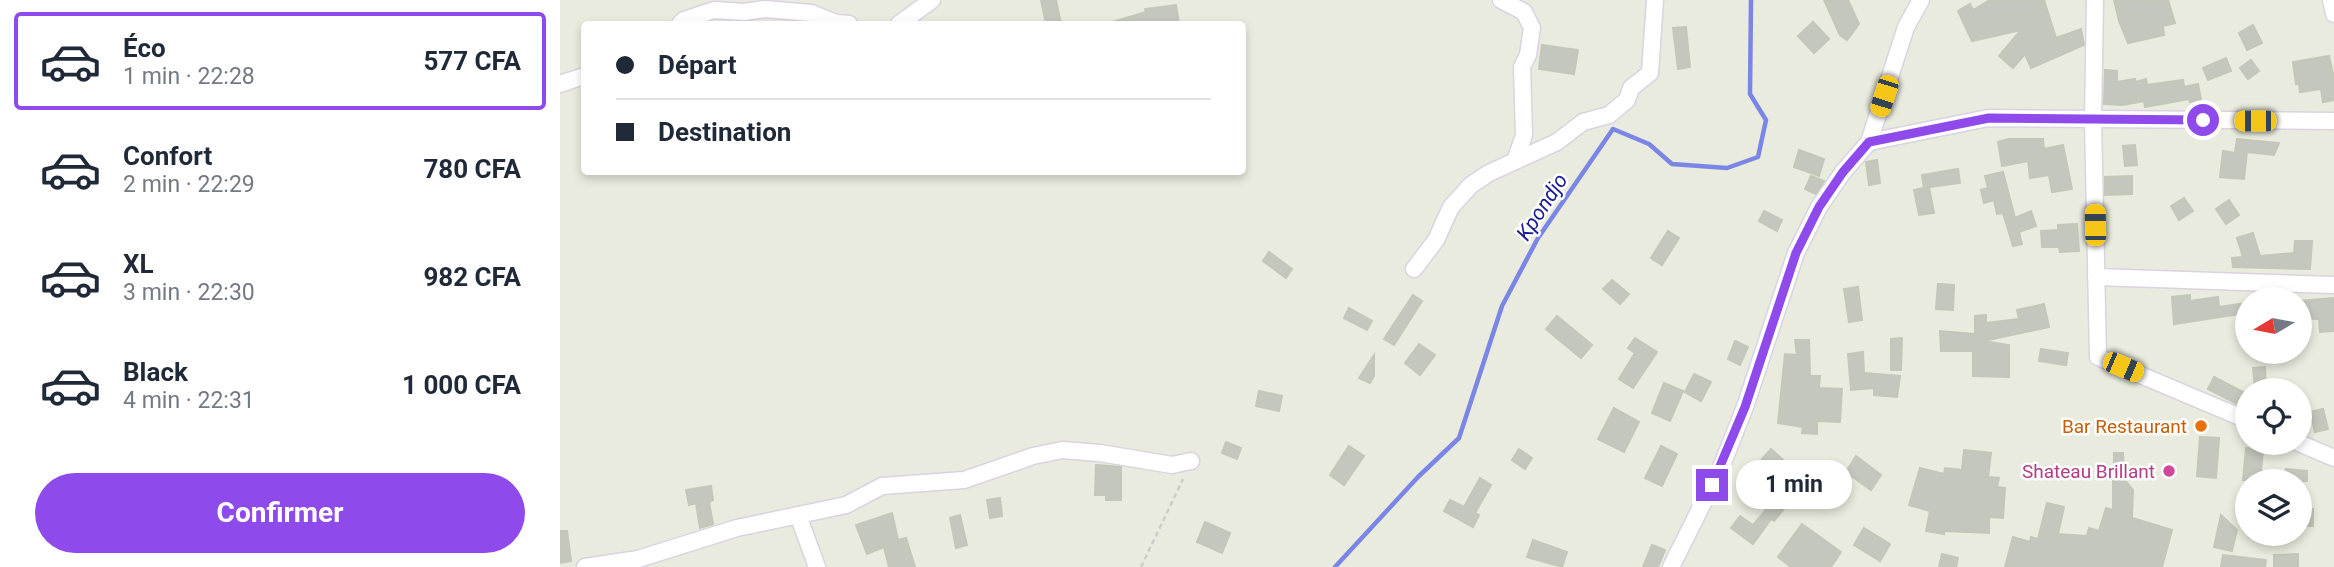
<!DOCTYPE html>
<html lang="fr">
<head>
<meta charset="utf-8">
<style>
  body { margin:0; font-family:Roboto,sans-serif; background:#f6f6f7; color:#1f2937; height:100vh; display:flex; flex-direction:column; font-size:26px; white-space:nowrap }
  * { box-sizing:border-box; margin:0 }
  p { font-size:23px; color:#747a83 }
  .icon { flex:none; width:38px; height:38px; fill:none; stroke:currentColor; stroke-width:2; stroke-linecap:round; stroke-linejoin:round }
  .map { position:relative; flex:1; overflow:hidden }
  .details { display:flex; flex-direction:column; background:#fff; width:560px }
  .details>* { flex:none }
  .guide { position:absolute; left:21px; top:21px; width:665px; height:154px; border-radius:7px; box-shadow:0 4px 10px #0003; display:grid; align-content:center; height:154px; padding:0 35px; background:#fff }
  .needle { width:46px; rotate:260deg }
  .tools { position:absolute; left:1675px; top:287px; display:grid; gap:14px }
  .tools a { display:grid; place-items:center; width:77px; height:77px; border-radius:50%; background:#fff; box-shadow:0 4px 10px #0003; font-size:35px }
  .end { position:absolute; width:32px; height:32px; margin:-16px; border:9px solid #8f4aeb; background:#fff; box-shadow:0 0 0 4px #fff }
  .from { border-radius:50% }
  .bubble { position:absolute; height:49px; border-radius:24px; background:#fff; box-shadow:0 4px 10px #0003; font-size:23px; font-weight:700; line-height:49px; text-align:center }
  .car { position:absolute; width:21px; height:42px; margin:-21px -10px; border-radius:9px; box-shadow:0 0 5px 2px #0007; background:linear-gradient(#f5c518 24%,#345 0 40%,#f5c518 0 76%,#345 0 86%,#f5c518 0) }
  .guide b { display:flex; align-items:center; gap:24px; height:66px; font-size:26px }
  .guide b+b { border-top:2px solid #e0e1e3 }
  .guide i { width:18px; height:18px; background:#1f2937 }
  ul { padding:12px 0 0; list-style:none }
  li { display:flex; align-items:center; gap:21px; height:98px; margin:0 14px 10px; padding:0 21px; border:4px solid transparent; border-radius:7px }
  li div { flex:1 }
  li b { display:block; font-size:26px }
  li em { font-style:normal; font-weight:700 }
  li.current { border-color:#8f4aeb }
  li>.icon { width:63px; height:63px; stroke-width:1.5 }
  .cta { display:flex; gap:14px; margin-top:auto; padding:14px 35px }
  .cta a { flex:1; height:80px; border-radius:42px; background:#8f4aeb; color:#fff; font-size:28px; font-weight:700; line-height:80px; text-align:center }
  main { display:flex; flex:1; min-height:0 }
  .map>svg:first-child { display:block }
</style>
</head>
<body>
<main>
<section class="details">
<ul>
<li class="current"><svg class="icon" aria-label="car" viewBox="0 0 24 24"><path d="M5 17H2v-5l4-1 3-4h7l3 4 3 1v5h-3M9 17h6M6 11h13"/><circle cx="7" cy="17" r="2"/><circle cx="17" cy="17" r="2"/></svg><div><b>Éco</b><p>1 min · 22:28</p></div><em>577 CFA</em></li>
<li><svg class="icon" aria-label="car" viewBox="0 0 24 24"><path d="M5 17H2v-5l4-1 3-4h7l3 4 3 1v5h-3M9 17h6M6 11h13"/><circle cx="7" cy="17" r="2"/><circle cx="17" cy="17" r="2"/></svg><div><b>Confort</b><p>2 min · 22:29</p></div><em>780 CFA</em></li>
<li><svg class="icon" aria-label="car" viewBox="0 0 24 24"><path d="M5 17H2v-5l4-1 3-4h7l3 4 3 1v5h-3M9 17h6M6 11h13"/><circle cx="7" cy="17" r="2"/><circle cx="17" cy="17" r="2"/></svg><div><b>XL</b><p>3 min · 22:30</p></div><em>982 CFA</em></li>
<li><svg class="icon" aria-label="car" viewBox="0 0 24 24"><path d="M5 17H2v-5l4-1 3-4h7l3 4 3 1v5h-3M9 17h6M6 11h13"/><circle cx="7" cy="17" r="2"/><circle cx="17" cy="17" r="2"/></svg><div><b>Black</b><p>4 min · 22:31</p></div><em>1 000 CFA</em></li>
</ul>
<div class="cta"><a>Confirmer</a></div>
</section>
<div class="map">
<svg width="1774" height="567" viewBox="0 0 1774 567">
  <rect width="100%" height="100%" fill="#e9ebde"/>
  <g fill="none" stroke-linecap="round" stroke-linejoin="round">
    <!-- stream -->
    <path stroke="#7986e5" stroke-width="4.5" d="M775 567 858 477 899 438 942 306 978 238 1053 129 1089 144 1112 164 1167 168 1198 157 1206 120 1190 94 1191 0"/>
  </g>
  <!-- building -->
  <g fill="#c4c7bd" stroke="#c3c7b7" stroke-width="2">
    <path d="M481 0H496L501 24H486Z"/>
    <path d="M1264 0H1288L1299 24 1287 40 1280 35Z"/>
    <path d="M1430 0H1484L1496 38 1521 29 1524 45 1471 68 1465 54 1453 68 1439 56 1461 30 1412 41 1398 11 1410 4 1413 10Z"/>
    <path d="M1554 0H1608L1615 23 1603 26 1604 35 1568 43 1559 21Z"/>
    <path d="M616 5 619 24H553L552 22 586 12 585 9Z"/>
    <path d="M1253 22 1269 39 1254 53 1238 36Z"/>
    <path d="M1693 25 1702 43 1687 50 1679 33Z"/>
    <path d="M1126 27 1130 67 1118 69 1113 28Z"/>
    <path d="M982 45 1018 50 1014 74 979 69Z"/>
    <path d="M1769 56 1774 78V100L1763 102 1761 89 1740 92 1739 84H1736L1733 62Z"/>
    <path d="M1666 58 1671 71 1648 80 1643 68Z"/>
    <path d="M1691 60 1699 71 1688 79 1680 68Z"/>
    <path d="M1545 70 1557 71V82L1575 79 1576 82 1586 79 1587 85 1623 80 1624 87 1638 84 1641 100 1630 102 1629 99 1585 107 1584 101 1563 105 1544 104Z"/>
    <path d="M1448 139H1483L1484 149 1503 145 1512 189 1492 192 1489 175 1470 178 1468 161 1442 166 1438 142Z"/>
    <path d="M1677 139 1719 143 1714 155 1687 152 1684 179 1660 177 1663 151 1675 153Z"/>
    <path d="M1575 145 1577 165 1565 166 1563 146Z"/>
    <path d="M1239 150 1264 159 1259 176 1234 167Z"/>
    <path d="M1317 160 1320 183 1309 185 1306 162Z"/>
    <path d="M1398 169 1400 183 1369 187 1374 213 1359 215 1354 190 1368 187 1364 188 1362 175Z"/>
    <path d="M1443 172 1455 218 1471 211 1476 226 1459 232 1462 244 1453 246 1443 213 1437 214 1434 200 1424 203 1421 190 1428 188 1425 176Z"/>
    <path d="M1251 176 1264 181 1256 194 1245 189Z"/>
    <path d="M1572 176V194L1545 195V177Z"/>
    <path d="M1624 198 1633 211 1619 220 1611 206Z"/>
    <path d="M1669 200 1679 215 1666 224 1656 209Z"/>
    <path d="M1204 211 1222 220 1217 231 1199 221Z"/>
    <path d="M1517 224 1519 251 1500 252 1499 247H1482L1481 231 1498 230V225Z"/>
    <path d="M1108 231 1119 238 1102 265 1091 258Z"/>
    <path d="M1693 233 1700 256 1734 253 1735 241H1752L1750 269 1673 267 1672 258 1683 257 1677 238Z"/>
    <path d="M709 252 732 269 726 278 703 261Z"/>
    <path d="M1052 280 1069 294 1060 304 1043 289Z"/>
    <path d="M1378 284 1394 285 1393 310 1376 309Z"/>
    <path d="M1298 287 1302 320 1289 322 1284 289Z"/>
    <path d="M853 295 862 301 834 345 824 339Z"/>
    <path d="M1630 295V301L1658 297 1659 307 1687 303V313L1614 324 1612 297Z"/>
    <path d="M1774 298V331L1760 332 1759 319 1740 318V301Z"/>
    <path d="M1484 304 1489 327 1423 341 1449 345V377L1413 376V351H1381L1380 331 1415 334V316L1426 315V323L1459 319 1457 310Z"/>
    <path d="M789 308 812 321 807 330 784 318Z"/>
    <path d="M997 316 1032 345 1021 358 986 329Z"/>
    <path d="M1075 338 1097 352 1073 388 1059 379 1075 353 1068 348Z"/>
    <path d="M1342 338 1341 370H1331V339Z"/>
    <path d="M1235 340H1249L1250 376H1260L1259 388 1282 389 1280 422 1257 421V434L1242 433 1243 427 1218 423 1225 354 1237 355Z"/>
    <path d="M1175 341 1188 347 1180 365 1168 359Z"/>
    <path d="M859 344 875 355 860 375 845 363Z"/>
    <path d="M1481 349 1508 353 1506 365 1479 361Z"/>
    <path d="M1303 352 1304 373 1340 376 1337 397 1314 395V388L1291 390 1288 354Z"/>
    <path d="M814 355V376L810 383 799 378Z"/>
    <path d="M1705 367 1706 390H1695L1693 368Z"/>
    <path d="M1134 374 1151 382 1141 401 1125 392Z"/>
    <path d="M1654 377 1683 392 1677 404 1648 389Z"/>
    <path d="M1104 383 1123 391 1110 421 1092 413Z"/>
    <path d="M699 391 722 396 719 411 696 406Z"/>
    <path d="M1054 408 1079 422 1064 452 1038 439Z"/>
    <path d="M1763 409 1768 429 1755 432 1750 412Z"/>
    <path d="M1640 437 1659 438 1656 478 1637 476Z"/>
    <path d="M666 442 681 448 677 459 662 453Z"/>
    <path d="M789 446 804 456 784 485 770 475Z"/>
    <path d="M1101 446 1117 454 1102 486 1085 478Z"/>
    <path d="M1686 448 1703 450 1700 481 1683 480Z"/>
    <path d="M959 449 972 458 965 469 952 460Z"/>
    <path d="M1211 449 1240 475 1215 502 1224 509 1214 521 1211 519 1193 544 1171 528 1180 516 1193 525 1206 510 1196 501 1211 480 1196 466Z"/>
    <path d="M1404 450 1431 453 1428 477 1439 478 1437 487 1445 488 1443 518 1429 517V533L1384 531V534L1366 531 1370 511 1349 505 1360 468 1384 474 1385 468 1402 470Z"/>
    <path d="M1554 453H1563L1564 479 1573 490 1572 518 1612 530 1602 567H1445L1453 537 1470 542 1471 537 1478 539 1487 503 1504 507 1498 534 1527 536 1529 528 1539 531 1546 508 1553 510V479H1545V468H1554Z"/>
    <path d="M1296 456 1321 475 1311 490 1286 472Z"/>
    <path d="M536 465 561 467V500H546V495H535Z"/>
    <path d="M1726 469 1747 471V481H1725Z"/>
    <path d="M920 478 931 485 915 513 919 515 913 527 884 511 890 500 904 507Z"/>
    <path d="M151 486 153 500 149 502 153 524 140 528 136 503 129 505 126 490Z"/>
    <path d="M440 498 442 516 430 518 427 500Z"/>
    <rect x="1740" y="509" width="13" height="17"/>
    <path d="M332 513 338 540 346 538 355 567H329L324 547 307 554 296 525Z"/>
    <path d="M400 515 407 545 396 548 390 518Z"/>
    <path d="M1661 515 1677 530 1672 551 1654 547Z"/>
    <path d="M645 522 670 533 662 553 637 542Z"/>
    <path d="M1242 524 1281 552 1271 567H1231L1218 557Z"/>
    <path d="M1304 528 1330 544 1320 561 1294 545Z"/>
    <path d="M0 531H7L11 561 0 563Z"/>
    <path d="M973 540 1007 552 1002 567 967 557Z"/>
    <path d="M1092 545 1105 550 1098 567H1083Z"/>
    <path d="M1382 554 1398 558 1396 567H1379Z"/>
    <path d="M1738 554V567H1714V555Z"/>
    <path d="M1663 555 1706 560 1705 567H1661Z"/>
  </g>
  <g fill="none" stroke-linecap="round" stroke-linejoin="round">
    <!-- minor casing -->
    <g stroke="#d9d3e2" stroke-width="19">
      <g id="minor">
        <path d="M941 0 964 12 972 28 968 55 962 67 964 135 955 161"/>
        <path d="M1535 0 1533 120 1538 357 1687 420"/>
        <path d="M1771 0 1774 14"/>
        <path d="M120 24 124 20 154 10 184 12 205 9 251 13 276 23 289 24"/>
        <path d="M339 24 372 0"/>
        <path d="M0 84 24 76"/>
        <path d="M1309 142 1428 118 1774 121"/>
        <path d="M854 269 876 240 891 207 911 185 929 173 997 142 1023 122 1049 115 1067 100 1071 88 1090 73 1095 0"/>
        <path d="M1536 277 1774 285"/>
        <path d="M1739 443 1774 458"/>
        <path d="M238 515 257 567"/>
        <path d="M25 567 78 559 177 528 286 505 322 486 404 480 473 456 502 450 540 453 612 465 631 461"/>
        <path d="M1111 567 1162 465 1185 407 1236 253 1259 207 1283 172 1309 142 1346 27 1361 0"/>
      </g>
    </g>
    <!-- path -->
    <path stroke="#ccc" stroke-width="2.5" stroke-dasharray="5 3.5" stroke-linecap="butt" d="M581 567 623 479"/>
    <!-- minor -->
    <use href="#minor" stroke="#fff" stroke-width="16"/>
  </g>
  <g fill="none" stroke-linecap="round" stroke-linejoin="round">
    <!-- route -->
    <path stroke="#8f4aeb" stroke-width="9" d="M1152 485 1185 407 1236 253 1259 207 1283 172 1309 142 1429 118 1643 120"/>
  </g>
  <!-- markers -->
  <circle fill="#e8710a" stroke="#fff" stroke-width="2.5" cx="1641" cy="426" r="7"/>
  <circle fill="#d1479c" stroke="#fff" stroke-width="2.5" cx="1609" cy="471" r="7"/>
  <g text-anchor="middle" stroke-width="5" stroke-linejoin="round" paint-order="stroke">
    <!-- food labels -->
    <g font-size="19" fill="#c56008" stroke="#fff" text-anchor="end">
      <text x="1627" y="433">Bar Restaurant</text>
    </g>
    <!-- hotel labels -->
    <g font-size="19" fill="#b23c85" stroke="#fff" text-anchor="end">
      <text x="1595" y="478">Shateau Brillant</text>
    </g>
    <!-- water labels -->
    <g font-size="21" font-style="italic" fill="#181d91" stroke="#fff">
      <text transform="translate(982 207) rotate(-57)" y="7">Kpondjo</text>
    </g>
  </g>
</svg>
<div class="tools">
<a><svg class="needle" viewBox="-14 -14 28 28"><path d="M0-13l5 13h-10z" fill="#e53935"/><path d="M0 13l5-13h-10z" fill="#747a83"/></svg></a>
<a><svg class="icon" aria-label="locate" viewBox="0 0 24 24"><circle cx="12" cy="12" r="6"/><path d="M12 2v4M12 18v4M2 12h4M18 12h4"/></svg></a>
<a><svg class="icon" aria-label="layers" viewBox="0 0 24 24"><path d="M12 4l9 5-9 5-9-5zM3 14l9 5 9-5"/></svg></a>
</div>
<i class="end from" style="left:1643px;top:120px"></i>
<i class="end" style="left:1152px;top:485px"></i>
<div class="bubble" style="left:1176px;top:460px;width:116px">1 min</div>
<i class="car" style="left:1324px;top:96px;rotate:198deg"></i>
<i class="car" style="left:1695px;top:121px;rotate:270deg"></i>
<i class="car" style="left:1535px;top:225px;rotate:359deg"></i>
<i class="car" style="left:1563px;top:367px;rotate:113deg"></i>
<div class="guide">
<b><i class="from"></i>Départ</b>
<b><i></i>Destination</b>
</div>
</div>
</main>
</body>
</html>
